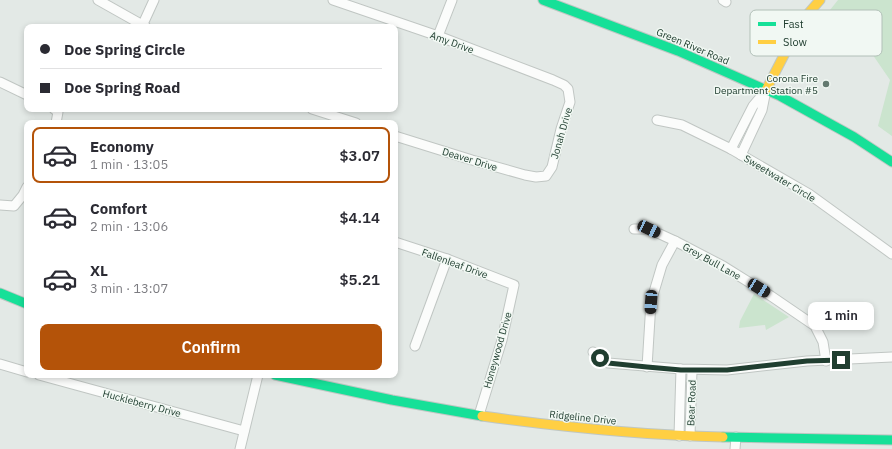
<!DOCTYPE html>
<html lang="en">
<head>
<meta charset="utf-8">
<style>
  body { margin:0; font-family:"IBM Plex Sans",sans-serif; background:#f7f7f7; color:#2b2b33; height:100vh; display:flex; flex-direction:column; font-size:15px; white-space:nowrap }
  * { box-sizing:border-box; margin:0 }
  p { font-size:13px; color:#7c7c81 }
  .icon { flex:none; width:22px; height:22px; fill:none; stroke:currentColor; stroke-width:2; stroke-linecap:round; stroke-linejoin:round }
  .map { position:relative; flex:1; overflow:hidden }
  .side { position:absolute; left:24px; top:120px; width:374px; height:258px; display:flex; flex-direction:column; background:#fff; border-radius:8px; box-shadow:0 2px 6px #0003 }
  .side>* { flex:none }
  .guide { position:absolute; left:24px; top:24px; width:374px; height:88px; border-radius:8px; box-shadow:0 2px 6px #0003; display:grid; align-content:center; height:88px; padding:0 16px; background:#fff }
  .end { position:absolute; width:18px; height:18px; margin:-9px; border:5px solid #203e30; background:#fff; box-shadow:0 0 0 2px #fff }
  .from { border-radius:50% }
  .bubble { position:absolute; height:28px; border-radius:8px; background:#fff; box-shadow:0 2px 6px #0003; font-size:13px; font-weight:600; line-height:28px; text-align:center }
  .car { position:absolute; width:12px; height:24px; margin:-12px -6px; border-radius:5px; box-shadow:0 0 3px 1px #0007; background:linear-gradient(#222 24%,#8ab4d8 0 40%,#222 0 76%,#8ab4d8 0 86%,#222 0) }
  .guide b { display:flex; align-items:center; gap:14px; height:38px; font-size:15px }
  .guide b+b { border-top:1px solid #e1e1e2 }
  .guide i { width:10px; height:10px; background:#2b2b33 }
  ul { padding:7px 0 0; list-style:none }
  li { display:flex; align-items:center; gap:12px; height:56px; margin:0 8px 6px; padding:0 8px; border:2px solid transparent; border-radius:8px }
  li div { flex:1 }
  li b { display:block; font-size:15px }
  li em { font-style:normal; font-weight:600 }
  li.selected { border-color:#b45309 }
  li>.icon { width:36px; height:36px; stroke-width:1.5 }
  .button { display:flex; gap:8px; margin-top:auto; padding:8px 16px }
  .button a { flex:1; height:46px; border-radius:8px; background:#b45309; color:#fff; font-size:16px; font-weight:600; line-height:46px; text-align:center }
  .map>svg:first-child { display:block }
</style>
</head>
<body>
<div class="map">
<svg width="892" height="449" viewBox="0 0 892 449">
  <rect width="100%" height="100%" fill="#e3e9e6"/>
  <!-- green -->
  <g fill="#cbe4ce">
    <path d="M838 0H892V136L878 126 890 80 866 45 830 10Z"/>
    <path d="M754 294 789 317 766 330 765 325 739 328 740 321Z"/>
  </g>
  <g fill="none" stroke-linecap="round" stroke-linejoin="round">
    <!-- street casing -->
    <g stroke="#c0c6c3" stroke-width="11">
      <g id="street">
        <path d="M98 0 146 27"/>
        <path d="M333 0 438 36 553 80 564 85 568 89 570 102 561 129 552 167 546 176 536 177 525 175 472 160 395 136"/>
        <path d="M723 0 726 2"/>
        <path d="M143 24 154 0"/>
        <path d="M438 36 452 0"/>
        <path d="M0 82 27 95"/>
        <path d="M54 109 58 112 56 123"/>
        <path d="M312 109 356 123"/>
        <path d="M657 120 682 125 731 149 809 194 892 254"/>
        <path d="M731 149 753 106 764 93"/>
        <path d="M741 155 762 110 766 90"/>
        <path d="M0 205 14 206 23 195 27 187"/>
        <path d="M634 229H649L675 241 723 266 771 296 815 326 823 342 826 361"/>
        <path d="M395 242 447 259 514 285 502 340 479 415"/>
        <path d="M415 346 447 259"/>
        <path d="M593 352 608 363 681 369 727 370 807 361 892 357"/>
        <path d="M0 364 27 372"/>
        <path d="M647 367 651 302 662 265 675 241"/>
        <path d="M39 375 244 431"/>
        <path d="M679 436 681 369"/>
        <path d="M690 436 692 370"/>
        <path d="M240 449 258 375"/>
        <path d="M735 449 736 437"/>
      </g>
    </g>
    <!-- fast casing -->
    <g stroke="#bfc7c3" stroke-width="11">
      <g id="fast">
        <path d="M543 0 678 51 780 96 854 137 892 162"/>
        <path d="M0 293 27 304"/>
        <path d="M275 375 392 400 482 416"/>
        <path d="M723 437 892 440"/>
      </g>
    </g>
    <!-- slow casing -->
    <g stroke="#bfc7c3" stroke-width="11">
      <g id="slow">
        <path d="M766 90 797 30 807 15 820 0"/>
        <path d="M482 416C562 427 642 435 723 437"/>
      </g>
    </g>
    <!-- street -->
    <use href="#street" stroke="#fbfcfb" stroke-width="9"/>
    <!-- fast -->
    <use href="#fast" stroke="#16e098" stroke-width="9"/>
    <!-- slow -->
    <use href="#slow" stroke="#ffcf43" stroke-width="9"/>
  </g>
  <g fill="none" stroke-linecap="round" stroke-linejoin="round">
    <!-- route -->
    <path stroke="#203e30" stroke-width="5" d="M600 358 608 363 647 367 681 370H727L807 361 841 360"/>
  </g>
  <!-- markers -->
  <circle fill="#647a70" stroke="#f1f8f3" stroke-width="1.5" cx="826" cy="84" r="4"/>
  <g text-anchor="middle" stroke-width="3" stroke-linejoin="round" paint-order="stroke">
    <!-- street labels -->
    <g font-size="10" fill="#203e30" stroke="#f1f8f3">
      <text transform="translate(452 42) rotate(20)" y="4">Amy Drive</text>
      <text transform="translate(693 46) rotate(23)" y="4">Green River Road</text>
      <text transform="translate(561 133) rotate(-74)" y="4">Jonah Drive</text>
      <text transform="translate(470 159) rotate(17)" y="4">Deaver Drive</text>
      <text transform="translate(780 178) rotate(31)" y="4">Sweetwater Circle</text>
      <text transform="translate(712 261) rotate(29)" y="4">Grey Bull Lane</text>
      <text transform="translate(455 263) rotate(20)" y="4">Fallenleaf Drive</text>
      <text transform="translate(497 350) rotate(-74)" y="4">Honeywood Drive</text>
      <text transform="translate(142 403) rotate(15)" y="4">Huckleberry Drive</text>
      <text transform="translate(691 403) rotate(-88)" y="4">Bear Road</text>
      <text transform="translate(583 417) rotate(6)" y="4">Ridgeline Drive</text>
    </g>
    <!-- poi labels -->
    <g font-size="10" fill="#203e30" stroke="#f1f8f3" text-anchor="end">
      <text x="818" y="82">Corona Fire<tspan x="818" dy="12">Department Station #5</tspan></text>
    </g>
  </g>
  <!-- legend -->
  <rect x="750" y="10" width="132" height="46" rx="6" fill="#f1f8f3" stroke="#b2c0b8" stroke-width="1"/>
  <rect x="758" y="22" width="18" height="4" fill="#16e098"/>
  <rect x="758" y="40" width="18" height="4" fill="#ffcf43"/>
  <g font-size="11" fill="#203e30">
    <text x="783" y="28">Fast</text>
    <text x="783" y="46">Slow</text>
  </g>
</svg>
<i class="end from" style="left:600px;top:358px"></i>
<i class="end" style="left:841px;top:360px"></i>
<div class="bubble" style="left:808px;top:302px;width:66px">1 min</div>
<i class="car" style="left:649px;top:229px;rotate:115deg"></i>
<i class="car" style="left:759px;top:288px;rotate:122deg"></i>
<i class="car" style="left:651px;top:302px;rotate:184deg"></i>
<div class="guide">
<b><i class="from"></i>Doe Spring Circle</b>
<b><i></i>Doe Spring Road</b>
</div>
<section class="side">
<ul>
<li class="selected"><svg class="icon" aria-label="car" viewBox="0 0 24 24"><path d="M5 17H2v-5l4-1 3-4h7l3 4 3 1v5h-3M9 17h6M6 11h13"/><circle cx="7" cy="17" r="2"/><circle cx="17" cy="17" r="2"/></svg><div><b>Economy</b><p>1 min · 13:05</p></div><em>$3.07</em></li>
<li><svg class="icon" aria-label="car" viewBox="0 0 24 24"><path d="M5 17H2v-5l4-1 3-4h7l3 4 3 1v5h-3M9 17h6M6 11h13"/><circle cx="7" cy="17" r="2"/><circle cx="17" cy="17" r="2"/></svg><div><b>Comfort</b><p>2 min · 13:06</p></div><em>$4.14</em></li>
<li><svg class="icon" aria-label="car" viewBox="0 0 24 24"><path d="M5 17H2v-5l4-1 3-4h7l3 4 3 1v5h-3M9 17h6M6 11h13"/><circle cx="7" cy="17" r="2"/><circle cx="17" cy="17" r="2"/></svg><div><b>XL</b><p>3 min · 13:07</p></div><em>$5.21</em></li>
</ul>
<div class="button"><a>Confirm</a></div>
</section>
</div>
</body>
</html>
